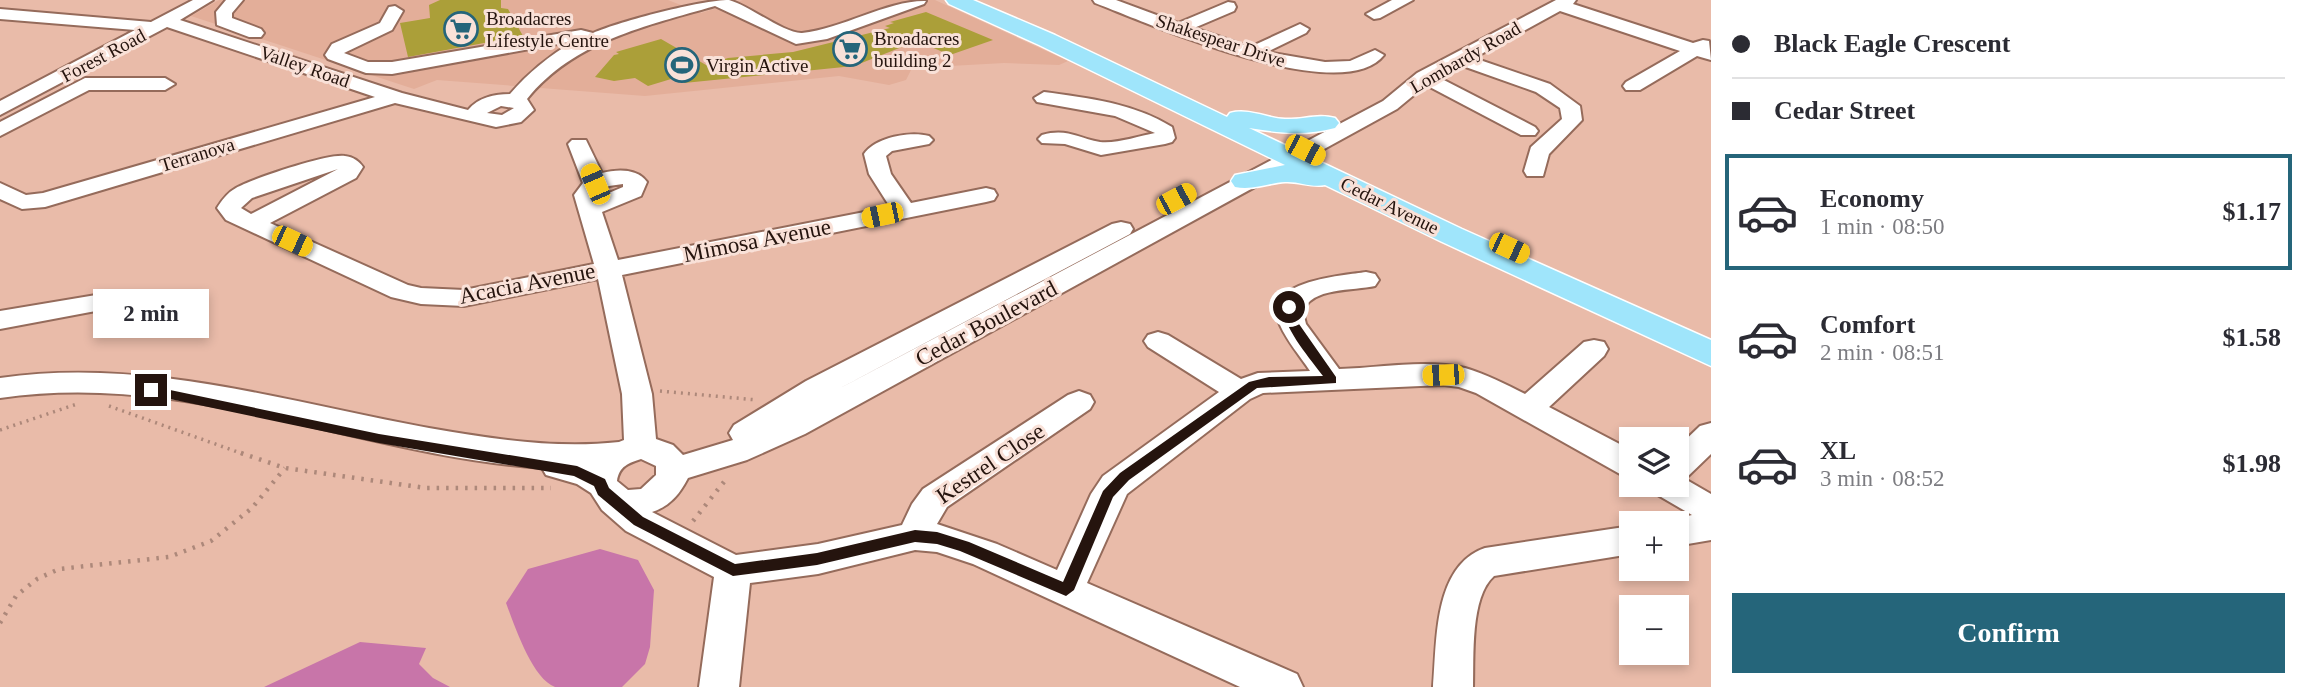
<!DOCTYPE html>
<html lang="en">
<head>
<meta charset="utf-8">
<style>
  body { margin:0; font-family:"Times New Roman",serif; background:#f7f7f7; color:#2b2b33; height:100vh; display:flex; flex-direction:column; font-size:26px; white-space:nowrap }
  * { box-sizing:border-box; margin:0 }
  p { font-size:23px; color:#7c7c81 }
  .icon { flex:none; width:38px; height:38px; fill:none; stroke:currentColor; stroke-width:2; stroke-linecap:round; stroke-linejoin:round }
  .map { position:relative; flex:1; overflow:hidden }
  .side { display:flex; flex-direction:column; background:#fff; width:595px }
  .side>* { flex:none }
  .top-card { display:grid; align-content:center; height:154px; padding:0 21px; background:#fff }
  .fabs { position:absolute; left:1619px; top:427px; display:grid; gap:14px }
  .fabs a { display:grid; place-items:center; width:70px; height:70px; border-radius:0px; background:#fff; box-shadow:0 4px 10px #0003; font-size:35px }
  .end { position:absolute; width:32px; height:32px; margin:-16px; border:9px solid #25140e; background:#fff; box-shadow:0 0 0 4px #fff }
  .from { border-radius:50% }
  .bubble { position:absolute; height:49px; border-radius:0px; background:#fff; box-shadow:0 4px 10px #0003; font-size:23px; font-weight:800; line-height:49px; text-align:center }
  .car { position:absolute; width:21px; height:42px; margin:-21px -10px; border-radius:9px; box-shadow:0 0 5px 2px #0007; background:linear-gradient(#f5c518 24%,#345 0 40%,#f5c518 0 76%,#345 0 86%,#f5c518 0) }
  .top-card b { display:flex; align-items:center; gap:24px; height:66px; font-size:26px }
  .top-card b+b { border-top:2px solid #e1e1e2 }
  .top-card i { width:18px; height:18px; background:#2b2b33 }
  ul { padding:0; list-style:none }
  li { display:flex; align-items:center; gap:21px; height:116px; margin:0 14px 10px; padding:0 7px; border:4px solid transparent; border-radius:0px }
  li div { flex:1 }
  li b { display:block; font-size:26px }
  li em { font-style:normal; font-weight:800 }
  li.current { border-color:#25657a }
  li>.icon { width:63px; height:63px; stroke-width:1.5 }
  .cta { display:flex; gap:14px; margin-top:auto; padding:14px 21px }
  .cta a { flex:1; height:80px; border-radius:0px; background:#25657a; color:#fff; font-size:28px; font-weight:800; line-height:80px; text-align:center }
  main { display:flex; flex:1; min-height:0 }
  .map>svg:first-child { display:block }
</style>
</head>
<body>
<main>
<div class="map">
<svg width="1711" height="687" viewBox="0 0 1711 687">
  <rect width="100%" height="100%" fill="#e9bba9"/>
  <!-- built -->
  <path fill="#e3ae99" d="M219 0H668L701 13 743 0H935L1068 61 1059 65 1004 63 914 68 911 70 906 80 889 85 839 76 645 96 437 80 414 89 191 16Z"/>
  <!-- water -->
  <g fill="#c875a9">
    <path d="M600 549 638 560 654 590 650 647 645 664 622 687C607 687 567 687 555 687 532 679 514 624 506 603L528 569Z"/>
    <path d="M360 642 426 648 419 664 433 678 450 687H264Z"/>
  </g>
  <!-- building -->
  <g fill="#ab9f39">
    <path d="M440 0H501V8L508 9 523 36 408 57 400 23 430 18 429 5Z"/>
    <path d="M926 12 993 40 950 55 917 41 854 66 684 83 681 76 648 86 635 78 614 81 595 77 614 55 619 54 616 52 661 39 706 65 728 58 793 52 890 28 885 26 894 23 890 22Z"/>
  </g>
  <g fill="none" stroke-linecap="round" stroke-linejoin="round">
    <!-- minor casing -->
    <g stroke="#956b5b" stroke-width="4">
      <g id="minor">
        <path d="M193 0H213L180 20 402 93 468 110C479 97 494 94 510 94 529 72 549 56 574 41L392 74 366 73 328 59 325 55 332 44 380 23 389 7 395 6 403 11 392 30 344 53 368 62H392L581 30 593 33C621 21 701 0 729 0 748 5 785 34 802 33 842 29 888 0 926 1L924 4 827 39 796 44 715 6C646 26 574 41 527 99L534 110 521 122 496 127 395 103 45 207 22 209 0 199V183L26 195 43 193 375 97 167 27 0 115V101L135 30 0 19V9L151 22ZM501 106 514 108 502 115 487 113Z"/>
        <path d="M226 0H243L232 13V18L261 29 264 33 261 37H249L217 25 216 12Z"/>
        <path d="M1093 0H1116L1178 23 1228 2 1234 3 1236 7 1234 11 1194 28 1250 47 1300 24 1309 29 1306 33 1267 52 1325 62 1350 61 1375 50 1384 55C1342 109 1148 23 1095 3Z"/>
        <path d="M1392 0H1413L1380 18 1374 19 1366 14Z"/>
        <path d="M1556 0H1576L1573 4 1693 43 1703 40 1709 41 1711 60 1697 56 1640 90H1626L1623 86 1626 82 1680 51 1560 11 1474 58 1550 84 1580 106 1582 120 1549 154 1543 176H1527L1524 171 1531 147 1562 119 1560 108 1536 92 1460 65 1438 77 1535 127 1538 131 1535 135H1521L1426 85 1397 109 805 434 747 460 688 478C679 495 670 506 652 512L736 555 818 544 902 525 912 504 923 489 1068 395 1079 391 1090 395 1094 402 1090 409 947 507 937 524 997 544 1057 570 1091 494 1103 476 1219 392 1148 347 1144 341 1148 335 1158 332 1168 335 1241 379 1258 373 1310 371C1300 356 1287 341 1280 325 1259 281 1340 276 1366 272L1375 274 1379 280 1375 286C1354 291 1310 287 1303 312L1306 324 1339 369C1379 368 1425 359 1465 368 1486 374 1505 384 1525 394L1584 342 1594 340 1604 342 1608 349 1604 356 1549 407 1631 450V477L1620 474 1476 393 1459 387 1443 385 1263 393 1250 399 1127 494 1087 583 1297 674 1303 687H1240L973 564 937 552 915 550 818 574 750 583 739 687H699L714 577 626 531 602 510 591 493 577 484 546 475 542 468C358 455 188 370 0 398V378C146 357 286 402 429 428 493 439 555 449 619 442L624 440 622 394 598 279 464 306 421 304 391 297 226 220 217 208C222 200 227 193 236 188 252 179 328 153 345 156 353 157 359 161 363 167L356 178 270 223 408 285 421 288 464 290 594 264 574 195 583 183 568 144 572 140H586L602 173C617 169 637 168 647 182L641 196 602 212 618 260 890 207 869 174 864 154C876 137 910 131 929 136L933 140 929 144 892 151 886 156 891 174 911 203 986 188 994 190 997 195 994 200 986 202 622 275 652 394 656 439 673 445 683 455 733 440 729 433 734 425 806 381 1112 224 1121 222 1130 224 1133 229 1130 234 831 393 1383 101 1417 73ZM338 169 251 214 241 208 252 198ZM623 184V187L597 198V194L609 186ZM641 459 656 466V475L641 489 628 490 617 481C619 466 629 463 641 459Z"/>
        <path d="M85 78H165L175 84 165 90H89L0 136V122Z"/>
        <path d="M1044 92C1089 98 1133 103 1172 127L1175 138 1172 142 1165 144 1101 155 1065 144 1042 143 1038 139 1042 135C1067 128 1077 138 1100 142 1116 144 1139 136 1155 133L1115 116 1037 102 1034 98Z"/>
        <path d="M108 293 117 295 121 301 117 307 0 329V311Z"/>
        <path d="M1711 423V454L1685 479 1711 494V540L1676 546V523L1664 522 1692 515 1656 494 1652 485H1676V449L1700 426Z"/>
        <path d="M1631 526V554L1494 576C1470 597 1474 657 1473 687H1433C1437 642 1433 566 1485 548Z"/>
      </g>
    </g>
    <!-- major casing -->
    <g stroke="#fff" stroke-width="3">
      <path id="major" d="M946 0H973L1055 35 1227 117 1230 113C1249 108 1266 118 1285 119 1302 120 1318 113 1335 118L1339 123 1335 128C1305 136 1279 133 1249 128L1462 229 1711 340V366L1440 241 1325 185C1311 188 1299 181 1285 182 1268 183 1252 191 1235 187L1231 181 1235 175 1285 165 1039 45 949 4Z"/>
    </g>
    <!-- path-far1 -->
    <g stroke="#ad887a" stroke-width="3.5" stroke-dasharray="2 5" stroke-linecap="butt">
      <path d="M660 391 757 400"/>
      <path d="M109 406 246 455"/>
      <path d="M0 430 77 404"/>
    </g>
    <!-- path -->
    <g stroke="#ad887a" stroke-width="4.5" stroke-dasharray="2.5 7" stroke-linecap="butt">
      <path d="M241 453 285 468 426 488H551"/>
      <path d="M693 521 727 478"/>
      <path d="M0 623 16 596 37 579 59 569 169 557 211 541 252 508 285 468"/>
    </g>
    <!-- minor -->
    <use href="#minor" fill="#fff" fill-rule="evenodd"/>
    <!-- major -->
    <use href="#major" fill="#9fe5fb" fill-rule="evenodd"/>
  </g>
  <!-- route -->
  <path fill="#25140e" d="M1285 305 1294 307V316L1299 324 1336 377V383L1257 388 1129 480 1113 497 1074 590 1066 596 960 551 937 544 915 542 817 565 733 576 634 525 598 495 594 486 574 476 379 443 151 395 145 390 151 386 379 434 577 466 605 479 609 488 643 517 735 564 817 553 915 530 937 532 969 542 1063 582 1103 491 1120 473 1249 382 1269 377 1323 376C1311 359 1279 324 1285 305Z"/>
  <!-- icons -->
  <defs>
    <g id="supermarket-ring" transform="scale(1.75)"><circle r="9.5" fill="#f9e1d8" stroke="#25657a" stroke-width="1.5"/><path d="M-6-5.5h2.5l.6 2H6L4.5 2H-2.5L-4.4-4H-6ZM-1.5 3.2a1.3 1.3 0 1 0 .1 0ZM3 3.2a1.3 1.3 0 1 0 .1 0Z" fill="#25657a"/></g>
    <g id="stadium-ring" transform="scale(1.75)"><circle r="9.5" fill="#f9e1d8" stroke="#25657a" stroke-width="1.5"/><path d="M0-5a6.5 5 0 1 0 0 10a6.5 5 0 1 0 0-10ZM-3.5-1.8h7v3.6h-7Z" fill="#25657a"/></g>
  </defs>
  <g fill-rule="evenodd">
    <use href="#supermarket-ring" x="461" y="29"/>
    <use href="#supermarket-ring" x="850" y="49"/>
    <use href="#stadium-ring" x="682" y="65"/>
  </g>
  <g text-anchor="middle" stroke-width="6" stroke-linejoin="round" paint-order="stroke">
    <!-- far-poi labels -->
    <g font-size="19" fill="#25140e" stroke="#f9e1d8" text-anchor="start">
      <text x="486" y="25">Broadacres<tspan x="486" dy="22">Lifestyle Centre</tspan></text>
      <text x="874" y="45">Broadacres<tspan x="874" dy="22">building 2</tspan></text>
      <text x="706" y="72">Virgin Active</text>
    </g>
    <!-- far-street labels -->
    <g font-size="19" fill="#25140e" stroke="#f9e1d8">
      <text transform="translate(1221 40) rotate(18)" y="7">Shakespear Drive</text>
      <text transform="translate(103 55) rotate(-28)" y="7">Forest Road</text>
      <text transform="translate(1465 57) rotate(-30)" y="7">Lombardy Road</text>
      <text transform="translate(305 66) rotate(19)" y="7">Valley Road</text>
      <text transform="translate(197 154) rotate(-17)" y="7">Terranova</text>
      <text transform="translate(1390 205) rotate(26)" y="7">Cedar Avenue</text>
    </g>
    <!-- street labels -->
    <g font-size="23" fill="#25140e" stroke="#f9e1d8">
      <text transform="translate(757 240) rotate(-11)" y="8">Mimosa Avenue</text>
      <text transform="translate(527 283) rotate(-11)" y="8">Acacia Avenue</text>
      <text transform="translate(986 323) rotate(-28)" y="8">Cedar Boulevard</text>
      <text transform="translate(990 463) rotate(-34)" y="8">Kestrel Close</text>
    </g>
  </g>
</svg>
<div class="fabs">
<a><svg class="icon" aria-label="layers" viewBox="0 0 24 24"><path d="M12 4l9 5-9 5-9-5zM3 14l9 5 9-5"/></svg></a>
<a>+</a>
<a>−</a>
</div>
<i class="end from" style="left:1289px;top:307px"></i>
<i class="end" style="left:151px;top:390px"></i>
<div class="bubble" style="left:93px;top:289px;width:116px">2 min</div>
<i class="car" style="left:1305px;top:150px;rotate:117deg"></i>
<i class="car" style="left:595px;top:184px;rotate:337deg"></i>
<i class="car" style="left:1176px;top:199px;rotate:62deg"></i>
<i class="car" style="left:882px;top:215px;rotate:258deg"></i>
<i class="car" style="left:292px;top:241px;rotate:115deg"></i>
<i class="car" style="left:1509px;top:248px;rotate:115deg"></i>
<i class="car" style="left:1443px;top:375px;rotate:268deg"></i>
</div>
<section class="side">
<div class="top-card">
<b><i class="from"></i>Black Eagle Crescent</b>
<b><i></i>Cedar Street</b>
</div>
<ul>
<li class="current"><svg class="icon" aria-label="car" viewBox="0 0 24 24"><path d="M5 17H2v-5l4-1 3-4h7l3 4 3 1v5h-3M9 17h6M6 11h13"/><circle cx="7" cy="17" r="2"/><circle cx="17" cy="17" r="2"/></svg><div><b>Economy</b><p>1 min · 08:50</p></div><em>$1.17</em></li>
<li><svg class="icon" aria-label="car" viewBox="0 0 24 24"><path d="M5 17H2v-5l4-1 3-4h7l3 4 3 1v5h-3M9 17h6M6 11h13"/><circle cx="7" cy="17" r="2"/><circle cx="17" cy="17" r="2"/></svg><div><b>Comfort</b><p>2 min · 08:51</p></div><em>$1.58</em></li>
<li><svg class="icon" aria-label="car" viewBox="0 0 24 24"><path d="M5 17H2v-5l4-1 3-4h7l3 4 3 1v5h-3M9 17h6M6 11h13"/><circle cx="7" cy="17" r="2"/><circle cx="17" cy="17" r="2"/></svg><div><b>XL</b><p>3 min · 08:52</p></div><em>$1.98</em></li>
</ul>
<div class="cta"><a>Confirm</a></div>
</section>
</main>
</body>
</html>
